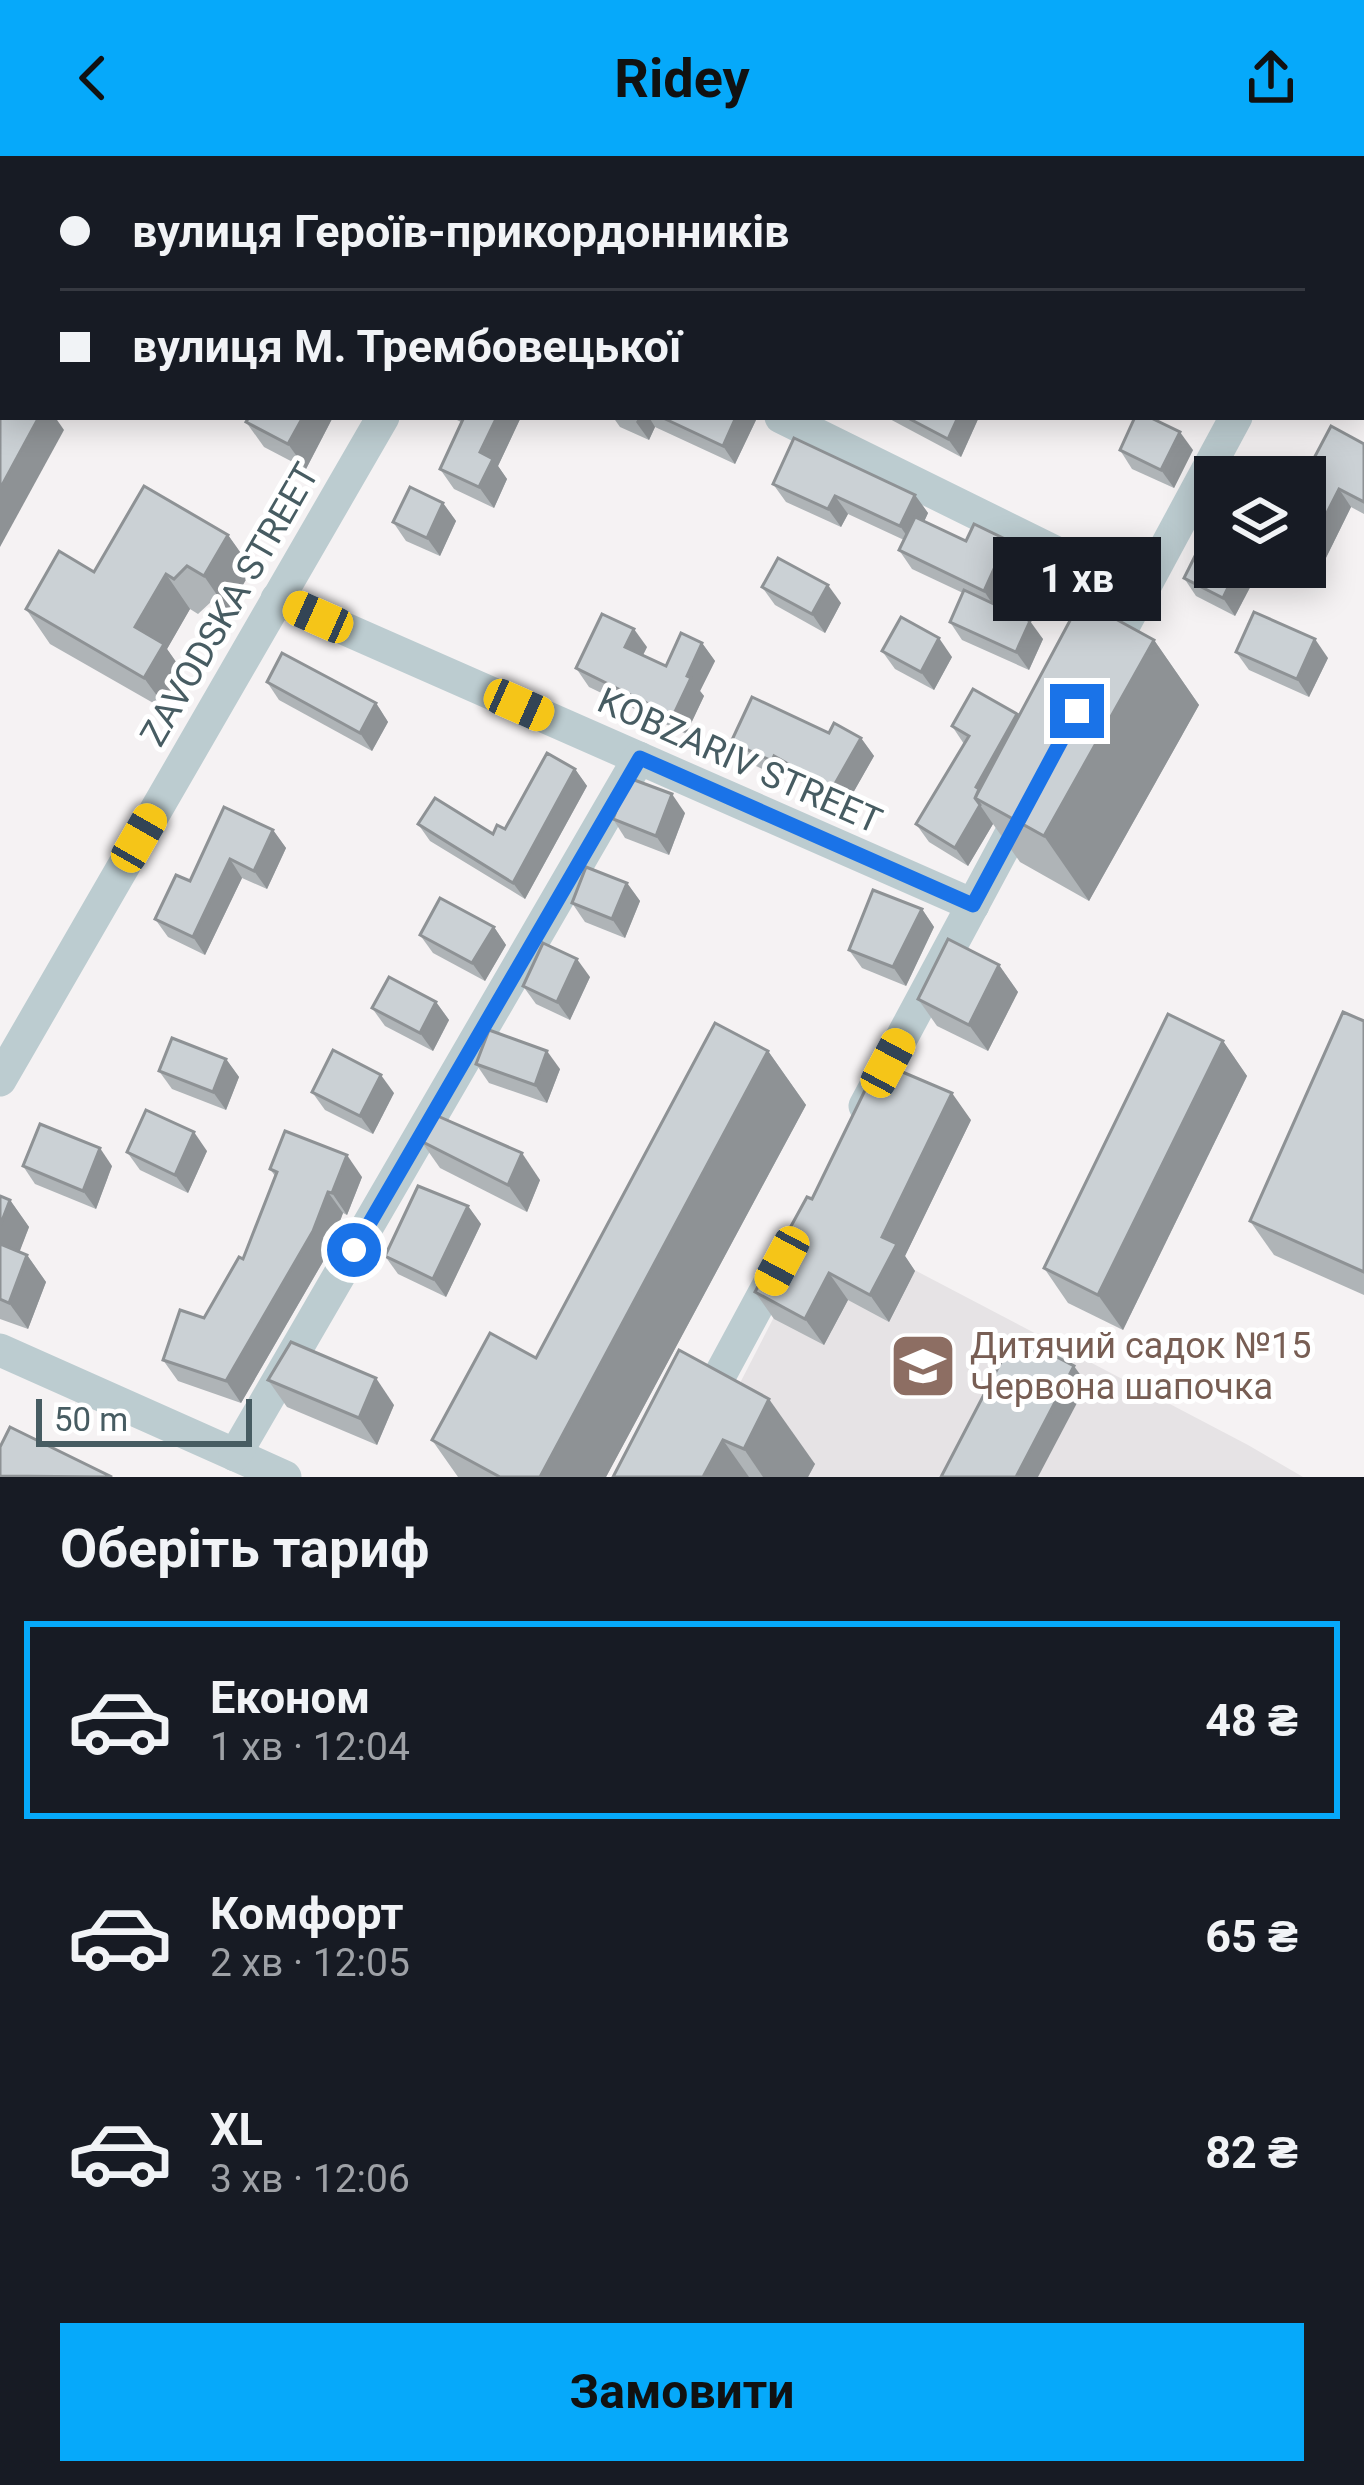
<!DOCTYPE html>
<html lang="uk">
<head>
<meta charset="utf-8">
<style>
  body { margin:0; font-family:Roboto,sans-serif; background:#242831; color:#f1f3f6; height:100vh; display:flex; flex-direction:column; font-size:45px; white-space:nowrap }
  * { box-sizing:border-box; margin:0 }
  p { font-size:39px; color:#9ea1a6 }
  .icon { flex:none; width:66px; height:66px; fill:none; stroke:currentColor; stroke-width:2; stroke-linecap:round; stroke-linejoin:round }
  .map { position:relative; height:1321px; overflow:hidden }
  .drawer { display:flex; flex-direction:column; background:#171b24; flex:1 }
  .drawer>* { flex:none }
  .guide { position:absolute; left:0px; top:0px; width:1365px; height:264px; box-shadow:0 6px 30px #0003; display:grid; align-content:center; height:264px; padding:0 60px; background:#171b24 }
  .fabs { position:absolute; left:1194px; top:300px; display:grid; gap:24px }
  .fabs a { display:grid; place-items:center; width:132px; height:132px; border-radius:0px; background:#171b24; box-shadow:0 6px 30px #0003; font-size:60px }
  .scale { position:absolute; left:36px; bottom:30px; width:216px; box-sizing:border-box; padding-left:12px; border:6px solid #475c62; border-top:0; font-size:33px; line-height:42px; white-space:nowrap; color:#475c62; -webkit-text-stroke:9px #fff; paint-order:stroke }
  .end { position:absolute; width:54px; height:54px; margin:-27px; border:15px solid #1a73e8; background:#fff; box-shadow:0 0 0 6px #fff }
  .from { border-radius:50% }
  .bubble { position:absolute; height:84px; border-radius:0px; background:#171b24; box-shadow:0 6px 30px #0003; font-size:39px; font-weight:700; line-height:84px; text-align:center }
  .car { position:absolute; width:36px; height:72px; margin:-36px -18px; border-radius:15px; box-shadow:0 0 9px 3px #0007; background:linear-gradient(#f5c518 24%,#345 0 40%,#f5c518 0 76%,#345 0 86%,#f5c518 0) }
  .guide b { display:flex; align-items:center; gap:42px; height:114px; font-size:45px }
  .guide b+b { border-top:3px solid #363941 }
  .guide i { width:30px; height:30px; background:#f1f3f6 }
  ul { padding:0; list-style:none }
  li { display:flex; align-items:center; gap:36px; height:198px; margin:0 24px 18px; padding:0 36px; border:6px solid transparent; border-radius:0px }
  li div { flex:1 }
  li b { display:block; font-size:45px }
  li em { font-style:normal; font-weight:700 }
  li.on { border-color:#06a9fa }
  li>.icon { width:108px; height:108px; stroke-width:1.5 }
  h2 { padding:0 60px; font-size:54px; line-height:144px }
  .cta { display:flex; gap:24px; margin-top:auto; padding:24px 60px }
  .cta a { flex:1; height:138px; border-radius:0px; background:#06a9fa; color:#111; font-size:48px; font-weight:700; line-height:138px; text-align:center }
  header { display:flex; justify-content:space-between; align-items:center; height:156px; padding:0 60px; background:#06a9fa; color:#111; font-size:54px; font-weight:700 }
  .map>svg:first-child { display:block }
</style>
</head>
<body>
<header><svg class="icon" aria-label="back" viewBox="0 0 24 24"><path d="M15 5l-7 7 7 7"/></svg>Ridey<svg class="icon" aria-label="share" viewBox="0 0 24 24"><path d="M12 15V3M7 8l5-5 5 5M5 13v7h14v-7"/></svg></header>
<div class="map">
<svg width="1364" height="1321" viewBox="0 0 1364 1321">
  <rect width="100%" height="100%" fill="#f5f2f3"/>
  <!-- education -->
  <path fill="#e6e3e5" d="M823 1066 1248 1289 1303 1321H808L724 1258Z"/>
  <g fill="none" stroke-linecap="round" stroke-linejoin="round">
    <!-- street -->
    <g stroke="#bcccd0" stroke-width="33">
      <path d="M1132 0 1138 3"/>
      <path d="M533 3 534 0"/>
      <path d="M1362 110 1364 111"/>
      <path d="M781 261 1140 438"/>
      <path d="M277 443 973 749"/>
      <path d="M1104 506 1236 261"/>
      <path d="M0 924 383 261"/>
      <path d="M865 950 1028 646"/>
      <path d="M0 1194 285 1321"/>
      <path d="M235 1299 639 602"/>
      <path d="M665 1321 781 1106"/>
    </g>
    <!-- secondary -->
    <path stroke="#bcced5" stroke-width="45" d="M0 17 3 11"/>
  </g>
  <!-- wall -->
  <g fill="#afb4b7">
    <path d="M929 0H1086L1092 3H931Z"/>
    <path d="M1236 0H1348L1346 3H1242Z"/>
    <path d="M249 261H333L306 313 264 291 246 266Z"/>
    <path d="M451 261H521L498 310 507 323 494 352 454 333 440 313 461 266Z"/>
    <path d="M613 261H754L756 264 735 308 655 271 649 284 620 271Z"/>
    <path d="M886 261H979L961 301Z"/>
    <path d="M1364 288V358L1351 351 1321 412 1305 404V321Z"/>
    <path d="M1120 294H1193L1174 332 1132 313Z"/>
    <path d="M773 328 915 339 928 357 924 366 966 385 1020 402 998 450 1043 483 1029 514 962 484 950 466 963 437 912 413 899 394 904 384 848 358 841 371 786 346Z"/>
    <path d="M443 347 456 365 440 400 406 385 393 366Z"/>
    <path d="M228 379 252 413 228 455 212 445 198 458 190 453 167 493 188 523 169 556 50 488 26 453 94 416Z"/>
    <path d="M1257 418 1235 460 1196 440 1184 422Z"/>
    <path d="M762 431 841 447 825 477 775 449Z"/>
    <path d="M1154 484 1199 549 1089 745 1020 706 993 668 968 710 929 686 916 668 964 588 952 570 1017 558 1019 560Z"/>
    <path d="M702 487 715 505 700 535 704 540 686 578 589 531 576 512 647 491 643 499 666 510Z"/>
    <path d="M882 495 952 501 934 534 895 513Z"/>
    <path d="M1236 496 1328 502 1309 541 1249 514Z"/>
    <path d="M267 526 376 547 388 566 372 595 279 544Z"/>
    <path d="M829 577 861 582 874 600 845 651 787 618 784 623 743 604 731 586Z"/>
    <path d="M575 613 587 630 525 743 430 685 418 668 493 678 505 673Z"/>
    <path d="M685 657 669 699 625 682 613 663Z"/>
    <path d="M273 674 286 692 267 733 242 722 205 799 168 781 155 763 190 725Z"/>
    <path d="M627 727 640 745 625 782 585 766 572 747Z"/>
    <path d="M922 753 934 771 906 830 862 812 849 794Z"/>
    <path d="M494 771 506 789 485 825 433 797 420 779Z"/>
    <path d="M999 809 1018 836 988 895 937 870 918 843Z"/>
    <path d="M590 821 570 864 536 848 523 830Z"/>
    <path d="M436 846 449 864 433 895 385 870 372 852Z"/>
    <path d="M1364 865V1139L1274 1099 1250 1065Z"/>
    <path d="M1223 885 1247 920 1123 1174 1068 1147 1044 1112Z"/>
    <path d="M768 895 806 949 606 1321H458L432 1284 536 1202Z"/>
    <path d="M226 903 239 921 226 954 172 933 159 915Z"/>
    <path d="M476 908 560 913 547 947 489 927Z"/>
    <path d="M312 936 394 937 373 978 325 954Z"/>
    <path d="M971 964 905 1100 915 1115 889 1166 848 1144 824 1189 774 1163 755 1136 812 1043Z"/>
    <path d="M421 985 540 1024 527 1056 440 1012Z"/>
    <path d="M207 995 188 1037 140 1014 127 996Z"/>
    <path d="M23 1010H112L96 1053 35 1028Z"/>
    <path d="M270 1013 362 1021 347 1059 343 1057 328 1097 241 1247 178 1225 163 1204 204 1162 243 1103 275 1020Z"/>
    <path d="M0 1040 10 1044 29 1071 19 1096 27 1099 46 1126 28 1173 0 1163Z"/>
    <path d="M468 1050 481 1068 446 1141 398 1118 385 1100Z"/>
    <path d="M679 1194 815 1308 808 1321H613Z"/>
    <path d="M268 1224 394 1249 377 1289 287 1251Z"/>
  </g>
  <!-- shaded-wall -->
  <g fill="#8e9295">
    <path d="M617 0H641L639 3H615Z"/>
    <path d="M1297 0H1348L1346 3H1299Z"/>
    <path d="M1364 185V243L1362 247V189Z"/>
    <path d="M39 261H55L64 274 0 391V333Z"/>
    <path d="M303 261H333L306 313 288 288Z"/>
    <path d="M497 261H521L498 310 507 323 494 352 479 331 480 296Z"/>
    <path d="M639 261H649L655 271 649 284 636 266Z"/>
    <path d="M736 261H754L756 264 735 308 723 290Z"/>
    <path d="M958 261H979L961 301 948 283Z"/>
    <path d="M1180 276 1193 294 1174 332 1161 314Z"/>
    <path d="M1339 333 1351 351 1321 412 1308 394Z"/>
    <path d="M915 339 928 357 913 389 900 370Z"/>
    <path d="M835 340 848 358 841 371 828 353Z"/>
    <path d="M443 347 456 365 440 400 427 382Z"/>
    <path d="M228 379 252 413 228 455 204 420Z"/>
    <path d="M1007 384 1020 402 996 453 984 435Z"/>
    <path d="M1238 411H1252L1257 418 1235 460 1223 442Z"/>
    <path d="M166 418 190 453 167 493 188 523 169 556 144 522 135 471Z"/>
    <path d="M828 429 841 447 825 477 812 458Z"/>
    <path d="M1030 465 1043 483 1029 514 1016 496Z"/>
    <path d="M634 473 647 491 638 509 625 491Z"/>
    <path d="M939 482 952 501 934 534 921 516Z"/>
    <path d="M1315 483 1328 502 1309 541 1297 523Z"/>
    <path d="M1154 484 1199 549 1089 745 1044 680Z"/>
    <path d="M702 487 715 505 700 535 704 540 686 578 673 560 687 520Z"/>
    <path d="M376 547 388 566 372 595 360 577Z"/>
    <path d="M1017 558 1030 576 991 644 976 631Z"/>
    <path d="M861 582 874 600 845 651 832 633Z"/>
    <path d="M774 600 787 618 784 623 772 605Z"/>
    <path d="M575 613 587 630 525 743 513 727Z"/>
    <path d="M672 638 685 657 669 699 656 680Z"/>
    <path d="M980 649 993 668 968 710 955 692Z"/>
    <path d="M273 674 286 692 267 733 254 715Z"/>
    <path d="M230 703 242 722 205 799 193 781Z"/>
    <path d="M627 727 640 745 625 782 612 763Z"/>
    <path d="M922 753 934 771 906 830 893 811Z"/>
    <path d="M494 771 506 789 485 825 472 807Z"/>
    <path d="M577 803 590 821 570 864 557 846Z"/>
    <path d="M999 809 1018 836 988 895 969 869Z"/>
    <path d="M436 846 449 864 433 895 420 877Z"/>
    <path d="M1223 885 1247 920 1123 1174 1098 1139Z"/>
    <path d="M547 895 560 913 547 947 535 929Z"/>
    <path d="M768 895 806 949 606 1321H540Z"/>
    <path d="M226 903 239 921 226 954 213 936Z"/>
    <path d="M381 919 394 937 373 978 360 960Z"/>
    <path d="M952 937 971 964 905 1100 915 1115 889 1166 870 1139 882 1081Z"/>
    <path d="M194 976 207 995 188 1037 175 1019Z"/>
    <path d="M100 992 112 1010 96 1053 83 1035Z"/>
    <path d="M522 997 540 1024 527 1056 508 1029Z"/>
    <path d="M347 999 362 1021 347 1059 332 1037Z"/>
    <path d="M328 1036 343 1057 328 1097 241 1247 226 1225Z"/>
    <path d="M10 1044 29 1071 13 1113 0 1095V1070Z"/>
    <path d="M468 1050 481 1068 446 1141 433 1123Z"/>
    <path d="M27 1099 46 1126 28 1173 9 1147Z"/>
    <path d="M829 1117 848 1144 824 1189 805 1163Z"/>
    <path d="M1074 1210 1087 1228 1038 1321H1016Z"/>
    <path d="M376 1222 394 1249 377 1289 359 1262Z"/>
    <path d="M769 1243 815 1308 808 1321H763L744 1293Z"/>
    <path d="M723 1284 749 1321H703Z"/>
  </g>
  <!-- building -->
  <g fill="#cbd1d5" stroke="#8e9295" stroke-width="3">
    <path d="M67 0H123L129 3H65Z"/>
    <path d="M391 0H405L411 3H389Z"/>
    <path d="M575 0H617L615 3H574Z"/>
    <path d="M957 0H1086L1092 3H963Z"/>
    <path d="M3 85V153L0 152V90Z"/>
    <path d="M1362 112 1364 113V185L1362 189Z"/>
    <path d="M0 223 3 225V261H39L0 333Z"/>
    <path d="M249 261H303L288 288 246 266Z"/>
    <path d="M464 261H497L480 296 493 303 479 331 440 313Z"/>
    <path d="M661 261H736L723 290Z"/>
    <path d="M906 261H958L948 283Z"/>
    <path d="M1135 261H1149L1180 276 1161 314 1120 294Z"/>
    <path d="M1331 270 1364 288V346L1339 333 1308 394 1305 392 1304 321Z"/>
    <path d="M794 282 915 339 900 370 835 340 828 353 773 328Z"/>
    <path d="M144 330 228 379 204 420 187 410 174 423 166 418 135 471 164 488 144 522 26 453 59 395 94 416Z"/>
    <path d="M410 331 443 347 427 382 393 366Z"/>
    <path d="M915 361 966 385 974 368 1007 384 984 435 899 394Z"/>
    <path d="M1205 380 1215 385V411H1238L1223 442 1184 422Z"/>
    <path d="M778 402 828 429 812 458 762 431Z"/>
    <path d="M964 434 1030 465 1016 496 950 466Z"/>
    <path d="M1081 444 1154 484 1044 680 975 642Z"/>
    <path d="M1254 456 1315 483 1297 523 1236 496Z"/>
    <path d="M602 458 634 473 625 491 666 510 681 477 702 487 687 520 691 522 673 560 576 512Z"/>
    <path d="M901 461 939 482 921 516 882 495Z"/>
    <path d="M282 497 376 547 360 577 267 526Z"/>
    <path d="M973 533 1017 558 976 631 979 633 975 642 980 649 955 692 916 668 969 580 952 570Z"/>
    <path d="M752 541 829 577 834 567 861 582 832 633 774 600 772 605 731 586Z"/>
    <path d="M547 597 575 613 513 727 418 668 435 642 493 678 497 669 505 673Z"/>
    <path d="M629 622 672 638 656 680 613 663Z"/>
    <path d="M224 651 273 674 254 715 230 703 193 781 155 763 176 719 190 725Z"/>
    <path d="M586 711 627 727 612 763 572 747Z"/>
    <path d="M873 734 922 753 893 811 849 794Z"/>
    <path d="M440 742 494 771 472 807 420 779Z"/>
    <path d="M948 783 999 809 969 869 918 843Z"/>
    <path d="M543 787 577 803 557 846 523 830Z"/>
    <path d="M389 821 436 846 420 877 372 852Z"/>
    <path d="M1343 856 1364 865V1116L1250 1065Z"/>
    <path d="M1168 858 1223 885 1098 1139 1044 1112Z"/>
    <path d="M715 867 768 895 540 1321H500L432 1284 490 1177 536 1202Z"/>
    <path d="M489 874 547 895 535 929 476 908Z"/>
    <path d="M172 882 226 903 213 936 159 915Z"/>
    <path d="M333 894 381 919 360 960 312 936Z"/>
    <path d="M886 909 952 937 882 1081 897 1088 870 1139 829 1117 805 1163 755 1136 807 1041 812 1043 870 924 877 927Z"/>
    <path d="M146 954 194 976 175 1019 127 996Z"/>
    <path d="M433 958 522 997 508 1029 421 985Z"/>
    <path d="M40 968 100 992 83 1035 23 1010Z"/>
    <path d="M285 975 347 999 332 1037 328 1036 313 1075 226 1225 163 1204 180 1154 204 1162 239 1101 243 1103 277 1016 270 1013Z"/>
    <path d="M418 1030 468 1050 433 1123 385 1100Z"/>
    <path d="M0 1040 10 1044 0 1070Z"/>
    <path d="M0 1088 27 1099 9 1147 0 1143Z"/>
    <path d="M1015 1179 1074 1210 1016 1321H941Z"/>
    <path d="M291 1186 376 1222 359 1262 268 1224Z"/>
    <path d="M679 1194 769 1243 744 1293 723 1284 703 1321H613Z"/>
    <path d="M10 1271 112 1321 0 1320V1291Z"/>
  </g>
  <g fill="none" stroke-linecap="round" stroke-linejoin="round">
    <!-- route -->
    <path stroke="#1a73e8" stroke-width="15" d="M354 1094 640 602 973 749 1077 555"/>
  </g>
  <!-- icons -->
  <defs>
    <g id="school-square" transform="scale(3.45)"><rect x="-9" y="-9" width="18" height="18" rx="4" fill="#8d6e63" stroke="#fff"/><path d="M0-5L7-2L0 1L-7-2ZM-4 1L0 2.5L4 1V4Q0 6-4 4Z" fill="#fff"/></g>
  </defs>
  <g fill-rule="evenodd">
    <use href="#school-square" x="923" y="1210"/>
  </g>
  <g text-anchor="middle" stroke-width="10" stroke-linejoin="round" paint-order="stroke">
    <!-- street labels -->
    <g font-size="36" fill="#475c62" stroke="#fff">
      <text transform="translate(229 448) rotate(-60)" y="13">ZAVODSKA STREET</text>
      <text transform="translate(740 604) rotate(24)" y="13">KOBZARIV STREET</text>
    </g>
    <!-- education labels -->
    <g font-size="36" fill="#785e54" stroke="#fff" text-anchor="start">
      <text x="970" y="1202">Дитячий садок №15<tspan x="970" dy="41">Червона шапочка</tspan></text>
    </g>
  </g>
</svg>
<div class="fabs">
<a><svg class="icon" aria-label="layers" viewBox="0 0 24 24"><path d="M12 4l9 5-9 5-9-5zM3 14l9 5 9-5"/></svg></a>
</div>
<div class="scale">50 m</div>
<i class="end from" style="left:354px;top:1094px"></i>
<i class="end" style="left:1077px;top:555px"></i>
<div class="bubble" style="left:993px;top:381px;width:168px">1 хв</div>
<i class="car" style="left:318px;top:461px;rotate:294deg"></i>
<i class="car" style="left:519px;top:549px;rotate:114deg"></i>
<i class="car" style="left:139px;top:682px;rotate:30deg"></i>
<i class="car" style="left:888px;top:907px;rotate:28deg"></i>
<i class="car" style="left:782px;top:1105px;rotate:208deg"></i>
<div class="guide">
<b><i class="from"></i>вулиця Героїв-прикордонників</b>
<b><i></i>вулиця М. Трембовецької</b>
</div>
</div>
<section class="drawer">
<h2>Оберіть тариф</h2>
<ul>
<li class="on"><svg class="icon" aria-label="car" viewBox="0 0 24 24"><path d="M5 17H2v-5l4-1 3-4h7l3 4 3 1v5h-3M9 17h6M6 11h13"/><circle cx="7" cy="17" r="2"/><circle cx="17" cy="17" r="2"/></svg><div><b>Економ</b><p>1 хв · 12:04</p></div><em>48 ₴</em></li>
<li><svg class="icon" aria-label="car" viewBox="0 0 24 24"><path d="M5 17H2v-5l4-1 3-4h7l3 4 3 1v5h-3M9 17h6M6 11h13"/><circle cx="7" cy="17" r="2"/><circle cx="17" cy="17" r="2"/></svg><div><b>Комфорт</b><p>2 хв · 12:05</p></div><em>65 ₴</em></li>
<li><svg class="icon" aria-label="car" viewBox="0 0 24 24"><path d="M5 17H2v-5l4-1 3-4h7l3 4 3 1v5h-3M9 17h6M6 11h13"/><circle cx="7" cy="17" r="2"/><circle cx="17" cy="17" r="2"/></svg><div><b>XL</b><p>3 хв · 12:06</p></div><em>82 ₴</em></li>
</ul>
<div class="cta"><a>Замовити</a></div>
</section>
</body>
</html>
